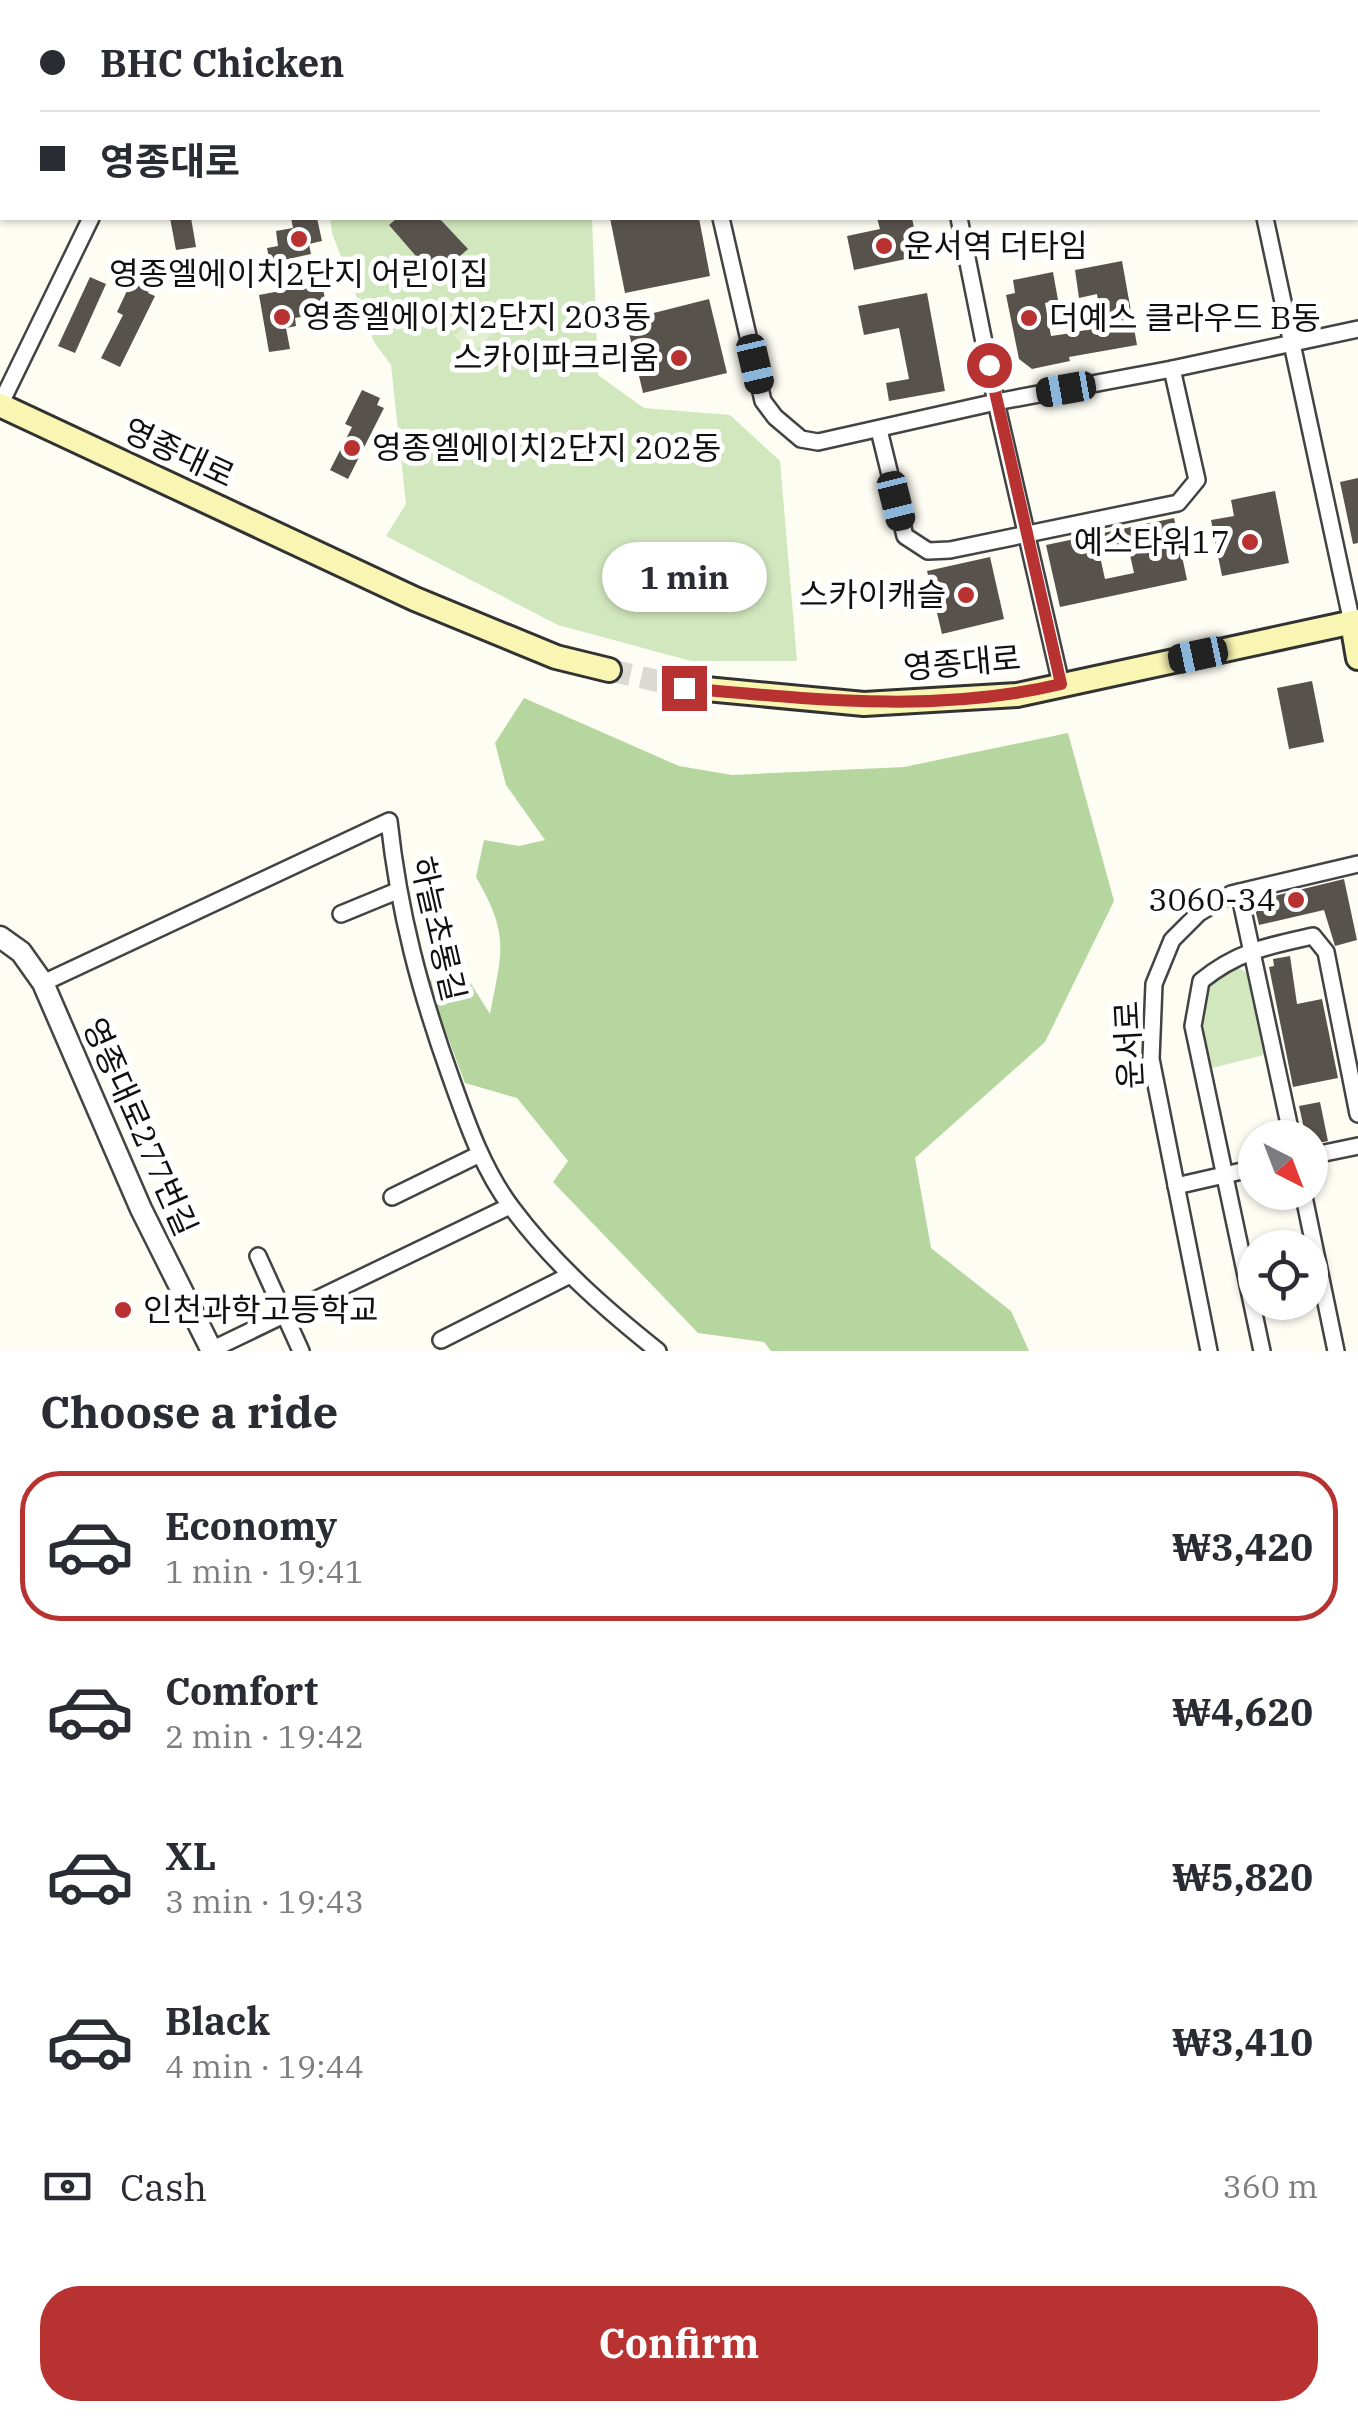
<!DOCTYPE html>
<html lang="en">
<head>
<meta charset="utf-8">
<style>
  body { margin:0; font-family:"IBM Plex Serif","Noto Sans KR",serif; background:#f2f2f3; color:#2b2b33; height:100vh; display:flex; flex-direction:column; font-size:38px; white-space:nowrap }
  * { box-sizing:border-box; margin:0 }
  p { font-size:32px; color:#7c7c81 }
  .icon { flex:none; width:55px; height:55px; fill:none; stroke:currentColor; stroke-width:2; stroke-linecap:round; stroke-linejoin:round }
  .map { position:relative; height:1351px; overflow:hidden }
  .drawer { display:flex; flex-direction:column; background:#fff; flex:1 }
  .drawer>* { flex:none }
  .top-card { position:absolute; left:0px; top:0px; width:1360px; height:220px; box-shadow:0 2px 8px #0004; display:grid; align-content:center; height:220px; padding:0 40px; background:#fff }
  .needle { width:65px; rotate:138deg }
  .fabs { position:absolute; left:1238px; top:1120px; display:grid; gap:20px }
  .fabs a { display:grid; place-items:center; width:90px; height:90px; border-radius:50%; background:#fff; box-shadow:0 2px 8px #0004; font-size:50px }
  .end { position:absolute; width:45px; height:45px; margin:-22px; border:12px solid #b73230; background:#fff; box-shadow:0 0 0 5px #fff }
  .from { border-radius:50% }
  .bubble { position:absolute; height:70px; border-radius:35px; background:#fff; box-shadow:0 2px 8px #0004; font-size:32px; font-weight:700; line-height:70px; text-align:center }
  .car { position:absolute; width:30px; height:60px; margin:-30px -15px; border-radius:12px; box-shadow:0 0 8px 2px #0007; background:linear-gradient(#222 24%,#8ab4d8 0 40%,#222 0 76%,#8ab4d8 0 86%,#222 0) }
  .top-card b { display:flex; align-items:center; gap:35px; height:95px; font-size:38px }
  .top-card b+b { border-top:2px solid #e1e1e2 }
  .top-card i { width:25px; height:25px; background:#2b2b33 }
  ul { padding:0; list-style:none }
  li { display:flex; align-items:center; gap:30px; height:150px; margin:0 20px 15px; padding:0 20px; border:5px solid transparent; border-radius:40px }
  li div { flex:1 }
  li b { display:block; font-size:38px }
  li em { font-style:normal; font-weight:700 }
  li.current { border-color:#b73230 }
  li>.icon { width:90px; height:90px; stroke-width:1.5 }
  h2 { padding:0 40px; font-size:45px; line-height:120px }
  .pay { display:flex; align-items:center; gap:25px; height:110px; padding:0 40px; font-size:38px }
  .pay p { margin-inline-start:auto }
  .action { display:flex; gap:20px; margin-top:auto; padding:20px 40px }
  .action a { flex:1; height:115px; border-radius:40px; background:#b73230; color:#fff; font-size:40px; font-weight:700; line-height:115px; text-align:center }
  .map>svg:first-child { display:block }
</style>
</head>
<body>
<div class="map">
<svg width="1358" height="1351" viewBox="0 0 1358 1351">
  <rect width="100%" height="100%" fill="#fefdf4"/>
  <!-- green -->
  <g fill="#d1e7be">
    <path d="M330 218H592L598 375 644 408 730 415 780 461 797 661H691L558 625 386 536 406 504 391 365 374 342 332 233Z"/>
    <path d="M1235 966 1246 972 1264 1055 1212 1068C1204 1026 1187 989 1235 966Z"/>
  </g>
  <!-- forest -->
  <path fill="#b5d79f" d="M524 698 679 766 732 775 904 767 1068 733 1114 901 1045 1042 915 1158 931 1248 1011 1311 1029 1351H771L764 1342 698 1333 553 1182 568 1161 517 1098 465 1083 427 982 461 968 490 1014C502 951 510 936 476 877L484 840 519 846 545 840 506 785 495 743Z"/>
  <!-- pitch -->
  <path fill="#e2efd0" d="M487 305 504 323 471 354 454 336Z"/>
  <!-- building -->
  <g fill="#58524d" fill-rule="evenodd">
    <path d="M170 218H191L196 247 176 250Z"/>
    <path d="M291 218H317L322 241 309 244 311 254 270 263 267 248 278 246 276 231 293 228Z"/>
    <path d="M397 218H439L468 249 435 278 389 225Z"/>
    <path d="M610 218H699L710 276 625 293Z"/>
    <path d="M877 218H912L920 256 854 270 847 236 880 229Z"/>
    <path d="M1122 261 1137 345 1069 357 1070 361 1032 369 1019 359 1006 295 1015 293 1013 280 1053 272 1058 300 1045 303 1051 336 1065 334 1102 327 1097 294 1079 298 1075 270Z"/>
    <path d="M90 277 106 284 75 353 58 346Z"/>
    <path d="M133 278 151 287 148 293 155 296 120 367 101 358 123 315 117 312Z"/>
    <path d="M322 283 326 304 304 308 306 316 295 318 296 326 286 328 290 349 269 352 259 295Z"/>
    <path d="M927 293 945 391 889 401 886 383 909 379 899 328 864 335 858 306Z"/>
    <path d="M709 299 727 373 643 393 626 320Z"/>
    <path d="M362 390 380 398 377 405 384 408 348 479 330 470 352 427 345 424Z"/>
    <path d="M1358 478V543L1353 544 1340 482Z"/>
    <path d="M1275 491 1289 563 1222 576 1211 520 1234 516 1231 500Z"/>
    <path d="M1174 518 1187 580 1060 607 1046 545ZM1128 546 1134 573 1105 579 1099 552Z"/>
    <path d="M990 557 1004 619 942 634 927 571Z"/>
    <path d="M1312 681 1324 742 1289 749 1277 688Z"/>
    <path d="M1344 879 1357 940 1335 946 1324 910 1259 925 1255 909 1258 900Z"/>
    <path d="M1290 956 1297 1004 1322 999 1338 1078 1293 1087 1269 967 1274 966 1273 959Z"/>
    <path d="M1320 1102 1328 1141 1313 1144 1306 1138 1299 1106Z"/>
  </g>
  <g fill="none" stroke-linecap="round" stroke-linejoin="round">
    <!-- secondary-tunnel -->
    <path stroke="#dad9d2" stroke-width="22" stroke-dasharray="22 11" stroke-linecap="butt" d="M609 670 685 687"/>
    <!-- minor casing -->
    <g stroke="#434343" stroke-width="20">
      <g id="minor">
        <path d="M914 0 915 2"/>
        <path d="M1087 0 1088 2"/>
        <path d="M1217 0 1218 2"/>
        <path d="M195 2 196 0"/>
        <path d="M721 218 763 401 775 417 801 439 818 442 996 402 1172 369 1358 329"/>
        <path d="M959 218 996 402 1061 684"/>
        <path d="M1265 218 1352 623"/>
        <path d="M0 405 91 218"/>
        <path d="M879 430 905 536 928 551 950 550 1178 503 1197 480 1172 369"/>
        <path d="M1239 892 1292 1138"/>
        <path d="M341 914 397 891"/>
        <path d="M43 983 389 821C399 913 420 992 451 1078 467 1123 483 1170 512 1208 554 1264 604 1308 658 1351"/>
        <path d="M1310 1156 1358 1146"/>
        <path d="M1176 1186 1255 1168"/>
        <path d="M1303 1192 1336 1351"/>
        <path d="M392 1197 480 1154"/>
        <path d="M258 1256 301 1351"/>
        <path d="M441 1340 568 1276"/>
        <path d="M211 1350 510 1206"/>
        <path d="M1209 1351 1151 1059 1154 984 1172 940 1199 913 1231 894 1358 864"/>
        <path d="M1262 1351 1193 1026 1201 981C1238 951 1268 946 1313 936L1326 952 1358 1114"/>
      </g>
    </g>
    <!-- tertiary casing -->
    <g stroke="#434343" stroke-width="25">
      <path id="tertiary" d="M0 937 21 952 43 983 141 1209 212 1351"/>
    </g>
    <!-- secondary casing -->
    <g stroke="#323232" stroke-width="28">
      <g id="secondary">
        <path d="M0 405 415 599 556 657 609 670"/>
        <path d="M1352 623 1358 658"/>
        <path d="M685 687 864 704 1017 695 1358 621"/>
      </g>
    </g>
    <!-- minor -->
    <use href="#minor" stroke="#fff" stroke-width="15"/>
    <!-- tertiary -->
    <use href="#tertiary" stroke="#fff" stroke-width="20"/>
    <!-- secondary -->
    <use href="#secondary" stroke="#f9f6b3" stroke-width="22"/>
  </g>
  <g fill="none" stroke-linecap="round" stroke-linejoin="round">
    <!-- route -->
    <path stroke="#b73230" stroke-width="12" d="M684 688C810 699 937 714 1061 684L989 365"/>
  </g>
  <!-- markers -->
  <g fill="#b73230" stroke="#fff" stroke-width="4">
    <circle cx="299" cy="239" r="10"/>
    <circle cx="884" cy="246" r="10"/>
    <circle cx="282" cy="317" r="10"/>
    <circle cx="1029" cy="318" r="10"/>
    <circle cx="679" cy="358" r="10"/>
    <circle cx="352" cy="448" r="10"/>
    <circle cx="1250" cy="542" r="10"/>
    <circle cx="966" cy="595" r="10"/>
    <circle cx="1296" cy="900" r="10"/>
    <circle cx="123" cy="1310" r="10"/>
  </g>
  <g text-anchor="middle" stroke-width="10" stroke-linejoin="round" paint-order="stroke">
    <!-- poi labels -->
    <g font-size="32" fill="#101010" stroke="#fff" text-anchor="start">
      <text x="904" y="257">운서역 더타임</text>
      <text x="299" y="285" text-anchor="middle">영종엘에이치2단지 어린이집</text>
      <text x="302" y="328">영종엘에이치2단지 203동</text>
      <text x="1049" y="329">더예스 클라우드 B동</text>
      <text x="659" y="369" text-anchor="end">스카이파크리움</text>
      <text x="372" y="459">영종엘에이치2단지 202동</text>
      <text x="1230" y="553" text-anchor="end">예스타워17</text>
      <text x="946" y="606" text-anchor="end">스카이캐슬</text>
      <text x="1276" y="911" text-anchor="end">3060-34</text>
      <text x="143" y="1321">인천과학고등학교</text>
    </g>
    <!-- street labels -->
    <g font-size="32" fill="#101010" stroke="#fff">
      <text transform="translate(179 453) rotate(25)" y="11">영종대로</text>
      <text transform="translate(962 663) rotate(-5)" y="11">영종대로</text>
      <text transform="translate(438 929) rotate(77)" y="11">하늘초롱길</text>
      <text transform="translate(1129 1045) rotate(-93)" y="11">운서로</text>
      <text transform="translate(140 1127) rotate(66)" y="11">영종대로277번길</text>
    </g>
  </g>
</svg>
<div class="fabs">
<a><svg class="needle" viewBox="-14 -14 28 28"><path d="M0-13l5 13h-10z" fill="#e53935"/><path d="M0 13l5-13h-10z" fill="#7c7c81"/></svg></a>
<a><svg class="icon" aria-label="locate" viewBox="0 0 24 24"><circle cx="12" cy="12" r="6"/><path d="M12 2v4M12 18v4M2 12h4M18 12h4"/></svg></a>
</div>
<i class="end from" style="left:989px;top:365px"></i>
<i class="end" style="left:684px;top:688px"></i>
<div class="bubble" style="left:602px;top:542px;width:165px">1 min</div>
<i class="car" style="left:755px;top:364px;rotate:167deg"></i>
<i class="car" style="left:1066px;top:389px;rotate:260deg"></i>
<i class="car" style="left:896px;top:501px;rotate:166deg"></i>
<i class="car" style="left:1198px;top:655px;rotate:258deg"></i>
<div class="top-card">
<b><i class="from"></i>BHC Chicken</b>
<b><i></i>영종대로</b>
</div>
</div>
<section class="drawer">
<h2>Choose a ride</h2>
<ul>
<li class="current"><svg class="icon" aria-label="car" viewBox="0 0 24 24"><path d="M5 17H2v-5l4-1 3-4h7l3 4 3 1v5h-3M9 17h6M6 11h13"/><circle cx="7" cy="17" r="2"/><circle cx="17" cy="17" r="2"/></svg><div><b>Economy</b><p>1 min · 19:41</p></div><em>₩3,420</em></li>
<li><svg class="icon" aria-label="car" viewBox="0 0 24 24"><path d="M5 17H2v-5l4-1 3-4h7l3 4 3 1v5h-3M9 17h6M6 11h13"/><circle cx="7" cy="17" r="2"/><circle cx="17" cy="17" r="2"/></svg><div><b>Comfort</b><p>2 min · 19:42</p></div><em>₩4,620</em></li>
<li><svg class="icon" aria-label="car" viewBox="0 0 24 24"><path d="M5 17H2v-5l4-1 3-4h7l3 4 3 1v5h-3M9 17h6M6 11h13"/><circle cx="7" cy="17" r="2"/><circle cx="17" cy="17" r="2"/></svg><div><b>XL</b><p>3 min · 19:43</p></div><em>₩5,820</em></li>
<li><svg class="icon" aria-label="car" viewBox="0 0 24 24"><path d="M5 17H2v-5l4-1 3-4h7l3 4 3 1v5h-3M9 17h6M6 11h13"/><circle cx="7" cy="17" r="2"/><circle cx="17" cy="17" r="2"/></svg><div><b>Black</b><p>4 min · 19:44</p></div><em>₩3,410</em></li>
</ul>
<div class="pay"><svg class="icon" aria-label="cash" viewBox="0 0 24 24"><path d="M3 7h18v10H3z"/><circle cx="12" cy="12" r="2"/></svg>Cash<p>360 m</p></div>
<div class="action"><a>Confirm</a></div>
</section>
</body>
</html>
